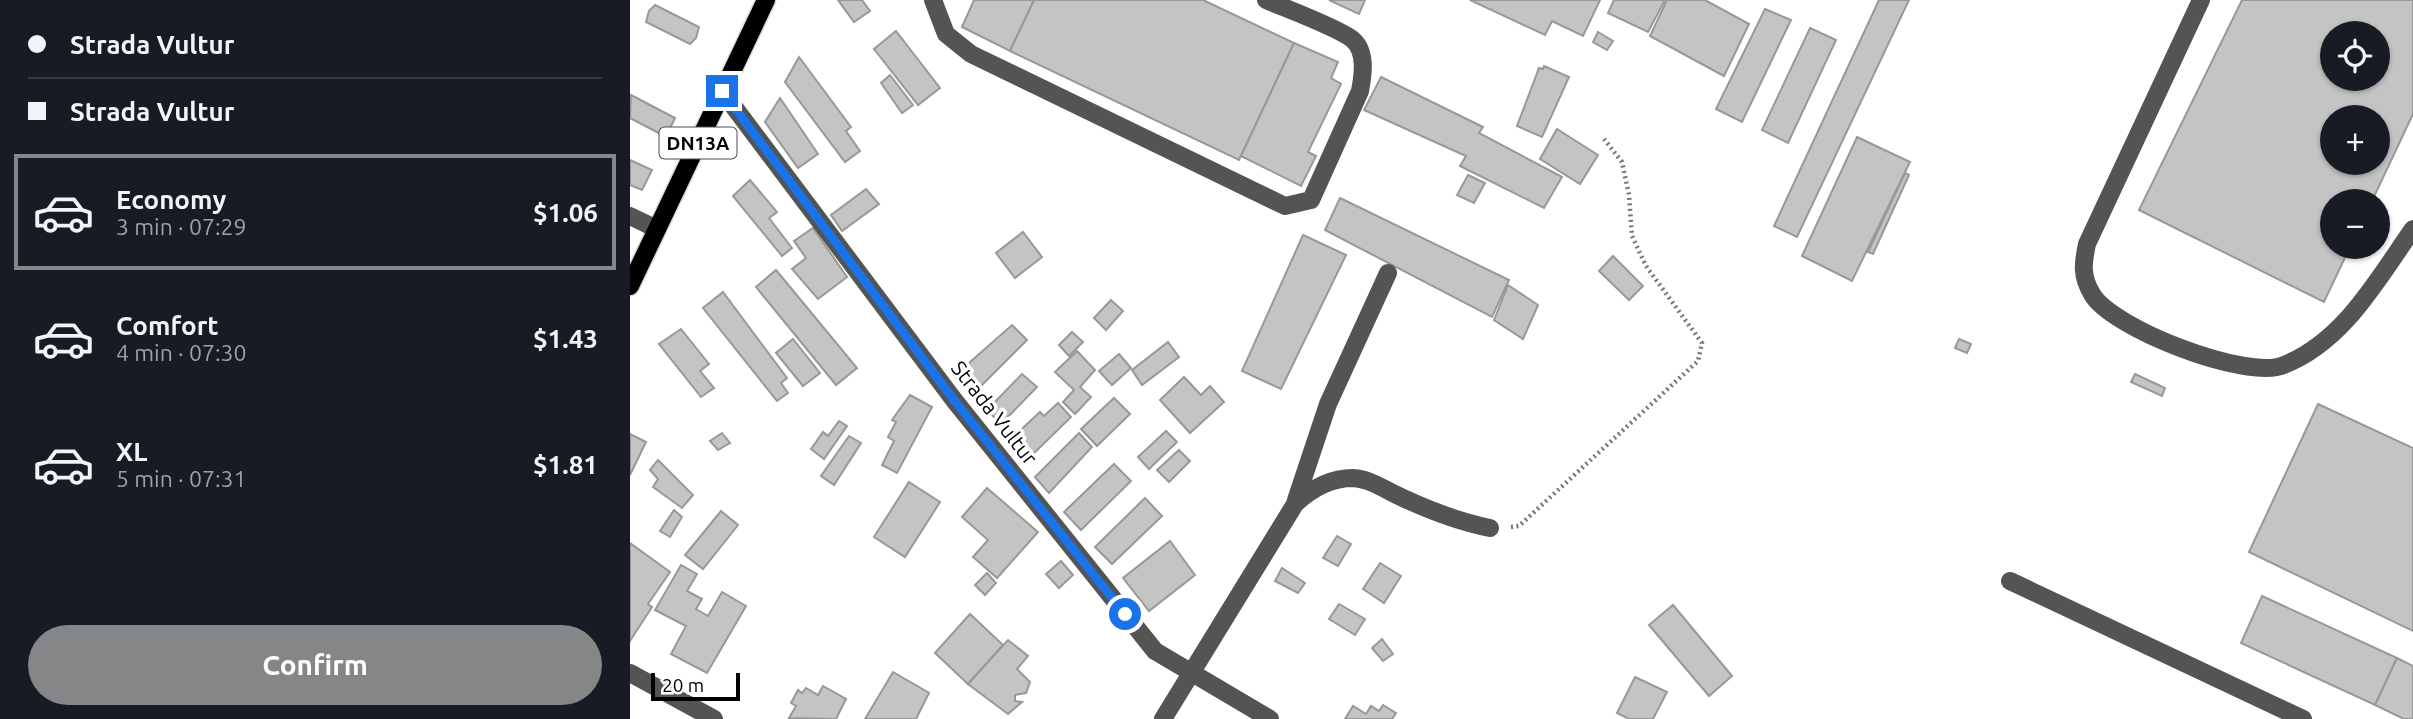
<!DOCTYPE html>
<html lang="en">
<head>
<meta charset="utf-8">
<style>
  body { margin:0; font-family:Ubuntu,sans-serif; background:#242831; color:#f1f3f6; height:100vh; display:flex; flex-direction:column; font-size:26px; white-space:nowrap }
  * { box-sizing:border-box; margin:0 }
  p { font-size:23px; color:#9ea1a6 }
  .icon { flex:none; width:38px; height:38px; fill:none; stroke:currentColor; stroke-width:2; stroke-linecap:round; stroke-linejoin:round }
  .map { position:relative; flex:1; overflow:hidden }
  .drawer { display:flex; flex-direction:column; background:#171b24; width:630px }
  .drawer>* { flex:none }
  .top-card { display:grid; align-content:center; height:154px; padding:0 28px; background:#171b24 }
  .fabs { position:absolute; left:1690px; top:21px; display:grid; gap:14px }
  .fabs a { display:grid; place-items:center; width:70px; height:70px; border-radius:50%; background:#171b24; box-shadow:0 2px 5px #0004; font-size:35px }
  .scale { position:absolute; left:21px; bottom:18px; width:89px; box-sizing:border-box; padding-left:7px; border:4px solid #000; border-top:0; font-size:19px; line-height:24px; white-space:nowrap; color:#000; -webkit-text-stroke:5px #fff; paint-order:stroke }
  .end { position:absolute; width:32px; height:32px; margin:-16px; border:9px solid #1a73e8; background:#fff; box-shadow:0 0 0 4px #fff }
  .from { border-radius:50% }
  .top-card b { display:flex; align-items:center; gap:24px; height:66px; font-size:26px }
  .top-card b+b { border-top:2px solid #363941 }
  .top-card i { width:18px; height:18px; background:#f1f3f6 }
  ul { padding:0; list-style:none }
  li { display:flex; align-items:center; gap:21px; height:116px; margin:0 14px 10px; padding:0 14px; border:4px solid transparent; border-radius:0px }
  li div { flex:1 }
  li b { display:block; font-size:26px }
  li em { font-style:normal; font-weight:600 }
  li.active { border-color:#858687 }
  li>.icon { width:63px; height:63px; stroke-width:1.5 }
  .action { display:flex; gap:14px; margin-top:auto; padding:14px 28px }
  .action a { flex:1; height:80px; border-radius:42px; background:#858687; color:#fff; font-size:28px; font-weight:600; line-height:80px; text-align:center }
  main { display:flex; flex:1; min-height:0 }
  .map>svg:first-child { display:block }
</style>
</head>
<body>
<main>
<section class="drawer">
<div class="top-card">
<b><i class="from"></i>Strada Vultur</b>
<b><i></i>Strada Vultur</b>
</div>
<ul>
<li class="active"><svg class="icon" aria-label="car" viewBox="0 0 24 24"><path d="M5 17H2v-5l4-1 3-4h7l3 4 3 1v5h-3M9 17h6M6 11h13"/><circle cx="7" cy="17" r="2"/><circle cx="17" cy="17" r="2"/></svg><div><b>Economy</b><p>3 min · 07:29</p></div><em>$1.06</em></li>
<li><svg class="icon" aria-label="car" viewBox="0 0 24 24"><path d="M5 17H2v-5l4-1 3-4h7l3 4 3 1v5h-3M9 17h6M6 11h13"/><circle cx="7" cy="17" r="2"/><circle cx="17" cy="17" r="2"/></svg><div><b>Comfort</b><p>4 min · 07:30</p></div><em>$1.43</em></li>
<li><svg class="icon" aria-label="car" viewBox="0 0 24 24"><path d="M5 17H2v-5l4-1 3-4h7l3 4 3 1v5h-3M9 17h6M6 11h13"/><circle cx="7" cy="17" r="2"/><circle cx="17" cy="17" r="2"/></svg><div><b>XL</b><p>5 min · 07:31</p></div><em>$1.81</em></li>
</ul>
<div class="action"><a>Confirm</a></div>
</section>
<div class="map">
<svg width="1783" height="719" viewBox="0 0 1783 719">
  <rect width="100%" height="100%" fill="#fff"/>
  <!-- building -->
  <g fill="#c4c4c4" stroke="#989898" stroke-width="2" fill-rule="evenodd">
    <path d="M208 0H232L240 11 224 22Z"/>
    <path d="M344 0H404L380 51 332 27Z"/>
    <path d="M404 0H573L664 43 609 160 380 51Z"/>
    <path d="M699 0H735L729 14Z"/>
    <path d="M840 0H970L953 36 922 21 915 35Z"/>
    <path d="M984 0H1035L1018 32 978 13Z"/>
    <path d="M1037 0H1075L1119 24 1094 76 1020 36Z"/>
    <path d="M1249 0H1279L1167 237 1144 226Z"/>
    <path d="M1612 0H1783V114L1742 201H1703V247H1720L1694 302 1509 210ZM1703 33H1748V79H1703ZM1703 117H1748V163H1703Z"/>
    <path d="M25 5 69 27 66 38 60 44 16 22 19 11Z"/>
    <path d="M1135 9 1161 20 1112 122 1086 109Z"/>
    <path d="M1180 28 1206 40 1158 143 1132 130Z"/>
    <path d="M266 31 310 88 288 105 244 49Z"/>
    <path d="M968 32 983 41 977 50 963 42Z"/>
    <path d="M664 43 708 62 701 78 711 84 678 152 686 156 671 186 611 156Z"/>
    <path d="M169 57 221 127 216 131 230 151 215 162 155 82Z"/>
    <path d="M914 66 939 77 912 137 887 126 909 68 913 69Z"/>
    <path d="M260 75 283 105 272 113 251 83Z"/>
    <path d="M751 77 853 127 849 133 932 177 914 208 830 166 836 156 734 110Z"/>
    <path d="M1 95 45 118 36 137 0 118Z"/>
    <path d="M150 98 188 154 168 168 135 122Z"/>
    <path d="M927 129 968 155 950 184 910 159Z"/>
    <path d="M1227 137 1280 162 1222 281 1172 256Z"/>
    <path d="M0 160 22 170 12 190 0 185Z"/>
    <path d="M1275 173 1279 175 1243 254 1238 252Z"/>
    <path d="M838 175 855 183 844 203 827 195Z"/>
    <path d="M120 180 147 212 139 218 162 248 152 256 103 196Z"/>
    <path d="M236 189 249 204 212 231 201 215Z"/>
    <path d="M710 198 879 280 862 317 695 230Z"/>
    <path d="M183 228 217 277 188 299 162 269 176 258 164 241Z"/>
    <path d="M393 232 412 257 385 278 366 253Z"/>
    <path d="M673 235 716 255 651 389 612 371Z"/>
    <path d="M983 256 1013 286 999 300 969 271Z"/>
    <path d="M146 270 227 368 206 385 126 287Z"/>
    <path d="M878 285 908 305 893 339 864 320Z"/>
    <path d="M93 292 157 378 151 383 158 393 147 401 73 308Z"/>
    <path d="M481 300 493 311 476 330 464 318Z"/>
    <path d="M382 325 397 340 342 395 324 376Z"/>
    <path d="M51 329 79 364 70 371 84 388 71 397 29 344Z"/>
    <path d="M442 332 453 342 439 356 429 345Z"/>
    <path d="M163 339 190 373 173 386 146 353Z"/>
    <path d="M1329 339 1341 344 1337 353 1325 348Z"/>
    <path d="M538 342 549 357 512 385 502 370Z"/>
    <path d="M447 351 465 370 450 387 461 397 445 414 433 402 444 390 425 372Z"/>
    <path d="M489 354 501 368 482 385 469 371Z"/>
    <path d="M392 374 407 387 371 424 357 410Z"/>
    <path d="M1505 374 1535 388 1532 396 1501 382Z"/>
    <path d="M554 377 571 395 580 386 594 402 560 433 530 400Z"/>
    <path d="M280 395 302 407 267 473 252 465 264 441 258 437 266 422 262 420Z"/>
    <path d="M484 398 500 414 467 446 451 429Z"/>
    <path d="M428 403 441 417 398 459 380 440 410 412 414 416Z"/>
    <path d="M1688 404 1783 448V631L1619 552Z"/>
    <path d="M209 421 217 426 194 459 181 449 193 432 198 436Z"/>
    <path d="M536 431 547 442 519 469 508 457Z"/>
    <path d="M92 433 100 443 88 450 80 441Z"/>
    <path d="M449 433 462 447 419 493 405 477Z"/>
    <path d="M0 434 16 442 0 475Z"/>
    <path d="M219 436 231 443 204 485 191 476Z"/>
    <path d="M549 450 560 461 539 482 527 470Z"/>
    <path d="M28 460 63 495 52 508 23 487 28 479 20 470Z"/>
    <path d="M484 464 501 481 451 530 434 512Z"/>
    <path d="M279 482 310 502 275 557 244 537Z"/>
    <path d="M357 488 408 532 367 578 343 557 358 540 332 517Z"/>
    <path d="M515 498 532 516 482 564 465 547Z"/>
    <path d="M44 510 52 517 40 537 30 531Z"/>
    <path d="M91 511 108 525 73 569 55 555Z"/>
    <path d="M707 536 721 544 708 566 693 558Z"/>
    <path d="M540 541 565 575 519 611 493 578Z"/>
    <path d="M0 543 40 572 18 604 22 607 0 641Z"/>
    <path d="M431 561 443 575 429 588 416 574Z"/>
    <path d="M750 563 771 576 754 603 733 589Z"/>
    <path d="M51 565 67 574 57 591 72 599 66 609 78 616 92 592 116 606 77 673 41 654 56 626 25 610Z"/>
    <path d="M652 568 675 583 668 593 645 581Z"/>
    <path d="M357 573 366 583 355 595 345 585Z"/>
    <path d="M1632 596 1767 658 1745 705 1611 643Z"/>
    <path d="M709 604 735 619 725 635 699 619Z"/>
    <path d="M1043 605 1102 676 1079 696 1019 625Z"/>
    <path d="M340 614 373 645 338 684 305 653Z"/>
    <path d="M752 639 763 654 753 661 742 648Z"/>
    <path d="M378 640 398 656 387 669 400 682 396 693 385 695V701L392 702 378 714 338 684Z"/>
    <path d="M1767 658 1783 666V719H1774L1745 705Z"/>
    <path d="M263 672 299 693 286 719H235Z"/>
    <path d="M1005 677 1037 692 1023 719H999L987 713Z"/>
    <path d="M193 686 216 699 206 719 159 718 166 706 161 703 168 690 172 693 176 688 188 695Z"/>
    <path d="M753 705 766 713 762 719H715L723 706 736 714 741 706 749 711Z"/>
  </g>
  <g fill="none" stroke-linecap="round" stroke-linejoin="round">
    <!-- major casing -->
    <g stroke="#dbdbdb" stroke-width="21">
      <path id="major" d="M0 286 136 0"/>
    </g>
    <!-- path -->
    <path stroke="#767676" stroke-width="4.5" stroke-dasharray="2 3.5" stroke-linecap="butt" d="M881 527 889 526 1068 361 1072 343 1016 266 1002 236 999 195 992 162 974 139"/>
    <!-- minor -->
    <g stroke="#545454" stroke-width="18">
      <path d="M303 0 316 34 341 54 655 206 681 200 730 91C733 75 737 51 722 39 706 27 657 9 636 0"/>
      <path d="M1571 0 1457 244C1453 263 1451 276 1462 294 1481 328 1617 381 1654 365 1714 341 1747 280 1783 229"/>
      <path d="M92 91 324 400 525 651 640 719"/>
      <path d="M0 216 27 229"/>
      <path d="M666 500 698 404 758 273"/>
      <path d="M1380 581 1673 719"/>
      <path d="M0 673 84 719"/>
      <path d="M533 719 665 504C681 489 700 478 723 478 741 479 757 491 773 498 801 511 830 522 860 528"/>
    </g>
    <!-- major -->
    <use href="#major" stroke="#000" stroke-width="18"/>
  </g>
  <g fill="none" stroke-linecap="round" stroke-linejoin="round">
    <!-- route -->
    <path stroke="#1a73e8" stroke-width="9" d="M92 91 324 400 495 614"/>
  </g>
  <g text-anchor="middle" stroke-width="7" stroke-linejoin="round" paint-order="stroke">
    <!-- shield labels -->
    <rect fill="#fff" stroke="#4c4c4c" stroke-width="2" x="29.5" y="127.5" width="77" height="31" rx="5"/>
    <g font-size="19" font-weight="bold" fill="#000">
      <text x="68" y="150">DN13A</text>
    </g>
    <!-- street labels -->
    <g font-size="21" fill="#000" stroke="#fff">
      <text transform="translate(364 413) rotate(52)" y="7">Strada Vultur</text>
    </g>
  </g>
</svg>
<div class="fabs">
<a><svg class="icon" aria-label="locate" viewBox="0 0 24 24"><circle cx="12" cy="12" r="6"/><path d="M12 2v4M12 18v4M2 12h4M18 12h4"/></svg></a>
<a>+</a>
<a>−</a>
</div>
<div class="scale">20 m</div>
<i class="end from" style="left:495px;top:614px"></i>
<i class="end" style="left:92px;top:91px"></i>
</div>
</main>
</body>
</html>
